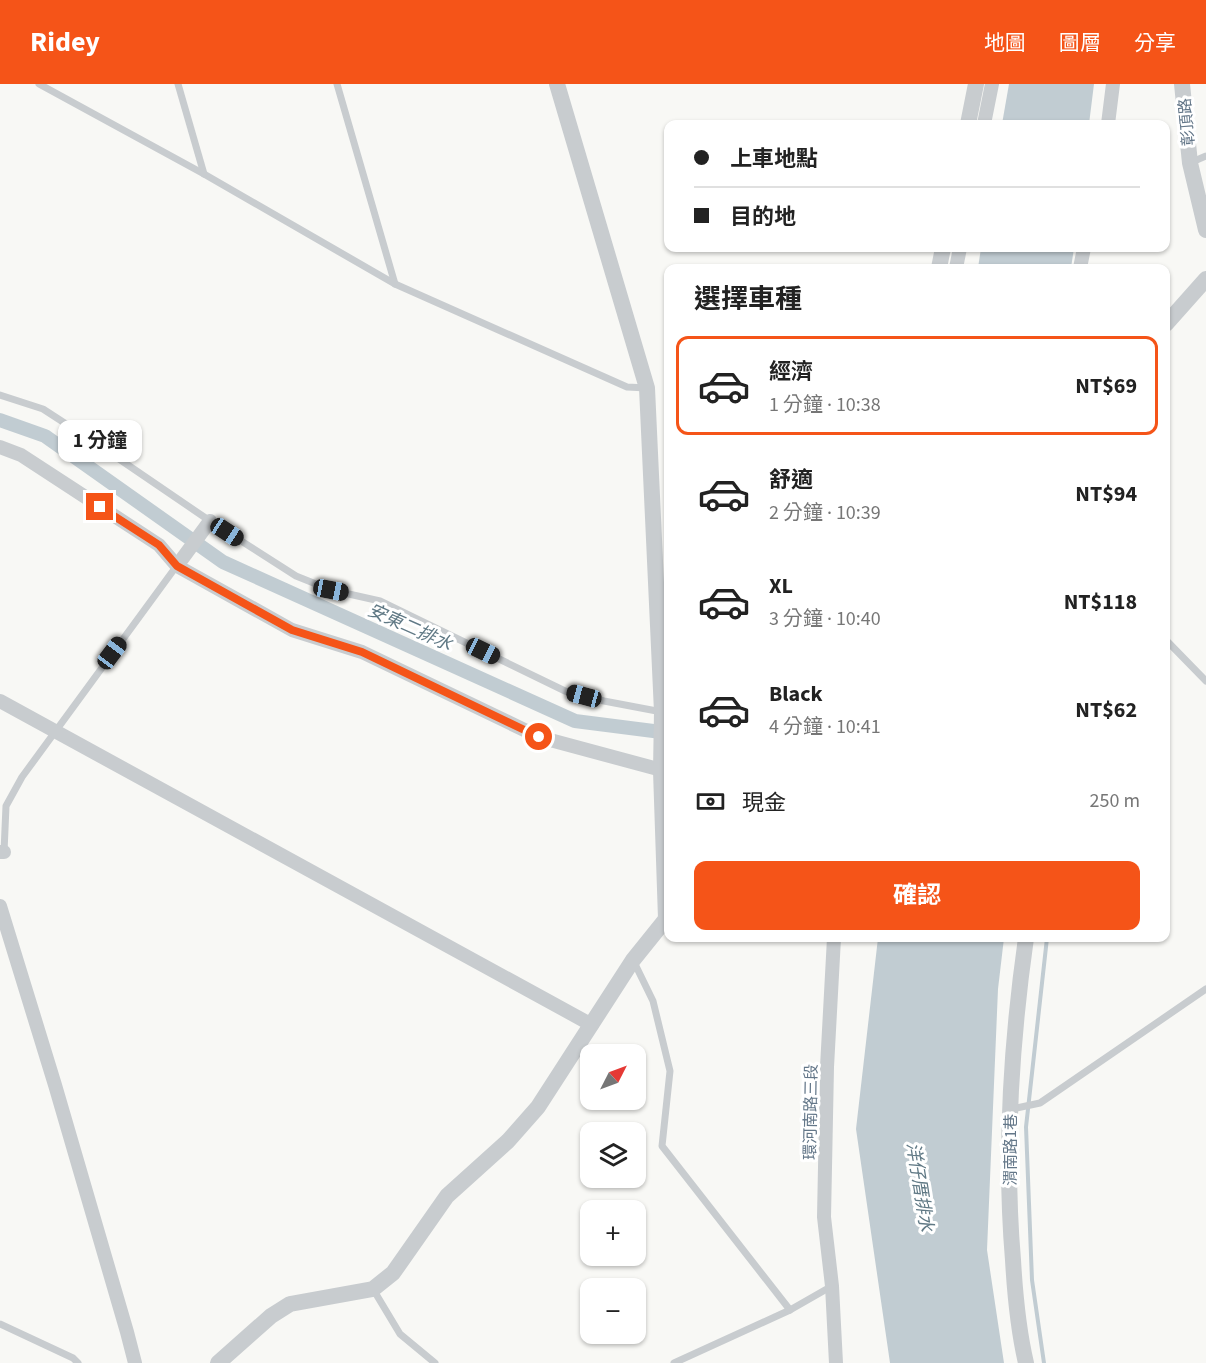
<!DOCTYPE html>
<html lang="zh-TW">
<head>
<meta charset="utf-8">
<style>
  body { margin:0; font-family:"Source Sans 3","Noto Sans TC",sans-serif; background:#f2f2f2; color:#222; height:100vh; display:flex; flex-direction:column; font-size:22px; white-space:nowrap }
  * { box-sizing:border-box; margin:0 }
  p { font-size:20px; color:#767676 }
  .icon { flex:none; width:33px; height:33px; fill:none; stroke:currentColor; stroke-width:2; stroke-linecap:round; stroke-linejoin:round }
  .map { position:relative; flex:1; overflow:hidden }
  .sheet { position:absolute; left:664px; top:180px; width:506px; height:678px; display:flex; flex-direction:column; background:#fff; border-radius:12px; box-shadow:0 2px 4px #0004 }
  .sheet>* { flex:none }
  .banner { position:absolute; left:664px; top:36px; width:506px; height:132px; border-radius:12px; box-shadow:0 2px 4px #0004; display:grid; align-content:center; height:132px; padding:0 30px; background:#fff }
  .needle { width:39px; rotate:48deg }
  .controls { position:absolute; left:580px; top:960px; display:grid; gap:12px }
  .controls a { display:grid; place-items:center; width:66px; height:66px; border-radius:12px; background:#fff; box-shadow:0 2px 4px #0004; font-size:30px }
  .end { position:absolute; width:27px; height:27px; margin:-14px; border:8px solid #f55418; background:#fff; box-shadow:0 0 0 3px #fff }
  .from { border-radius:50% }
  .bubble { position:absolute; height:42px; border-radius:12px; background:#fff; box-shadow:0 2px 4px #0004; font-size:20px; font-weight:700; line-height:42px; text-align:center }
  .car { position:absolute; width:18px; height:36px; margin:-18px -9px; border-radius:8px; box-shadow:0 0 4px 2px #0007; background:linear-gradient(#222 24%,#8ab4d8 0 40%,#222 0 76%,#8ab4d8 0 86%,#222 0) }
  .banner b { display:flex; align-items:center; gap:21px; height:57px; font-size:22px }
  .banner b+b { border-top:2px solid #e0e0e0 }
  .banner i { width:15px; height:15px; background:#222 }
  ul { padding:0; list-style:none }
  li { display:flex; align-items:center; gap:18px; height:99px; margin:0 12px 9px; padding:0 18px; border:3px solid transparent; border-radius:12px }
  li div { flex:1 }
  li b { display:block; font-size:22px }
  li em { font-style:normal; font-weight:700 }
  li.current { border-color:#f55418 }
  li>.icon { width:54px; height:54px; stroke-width:1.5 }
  h2 { padding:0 30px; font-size:27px; line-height:72px }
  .pay { display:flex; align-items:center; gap:15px; height:66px; padding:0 30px; font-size:22px }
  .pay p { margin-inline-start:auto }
  .button { display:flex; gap:12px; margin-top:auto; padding:12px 30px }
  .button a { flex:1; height:69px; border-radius:12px; background:#f55418; color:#fff; font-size:24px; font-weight:700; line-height:69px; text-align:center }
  header { display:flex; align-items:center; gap:36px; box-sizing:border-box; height:84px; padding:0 30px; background:#f55418; color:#fff }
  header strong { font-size:28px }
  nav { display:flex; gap:33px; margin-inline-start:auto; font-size:21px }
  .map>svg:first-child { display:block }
</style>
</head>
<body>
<header>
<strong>Ridey</strong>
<nav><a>地圖</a><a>圖層</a><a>分享</a></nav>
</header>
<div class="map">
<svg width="1206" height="1279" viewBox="0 0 1206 1279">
  <rect width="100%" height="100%" fill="#f8f8f5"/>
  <!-- water -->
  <g fill="#c1ccd2">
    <path d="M1009 0H1094L1089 40H1002Z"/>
    <path d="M981 164H1074L1071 184H978Z"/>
    <path d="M878 854H1004L998 905 987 1166 1004 1279H890L856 1045Z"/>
  </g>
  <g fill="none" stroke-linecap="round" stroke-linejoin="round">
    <!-- stream -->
    <path stroke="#c1ccd2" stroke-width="4" d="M1044 1279 1032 1196 1026 1043 1047 854"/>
    <!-- canal -->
    <path stroke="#c1ccd2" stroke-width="14" d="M0 336 45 352 223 478 575 637 669 649"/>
    <!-- service -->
    <g stroke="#c8cccf" stroke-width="7">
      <path d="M39 0 204 90 395 200 627 303 647 304"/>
      <path d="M178 0 204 90"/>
      <path d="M337 0 395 200"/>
      <path d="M1192 78 1206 72"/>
      <path d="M0 311 43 325 100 362 210 437 296 492 331 506 380 517 565 607 604 617 662 628"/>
      <path d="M1166 556 1206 597"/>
      <path d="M4 768 6 722 22 693 178 480"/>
      <path d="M634 878 653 917 670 987 662 1062 790 1226"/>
      <path d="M1012 1025 1040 1019 1206 905"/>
      <path d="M373 1205 400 1250 435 1279"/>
      <path d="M0 1240 73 1274 78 1279"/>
      <path d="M674 1279 790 1226 832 1202"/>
    </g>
    <!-- minor -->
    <g stroke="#c8cccf" stroke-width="14">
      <path d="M984 40 992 0"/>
      <path d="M1108 40 1113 0"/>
      <path d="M956 184 960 164"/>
      <path d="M1080 184 1084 164"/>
      <path d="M0 363 21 371 159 461 177 482 292 546 362 568 539 653 669 688"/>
      <path d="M182 475 210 437"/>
      <path d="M0 617 592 941"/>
      <path d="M0 768H4"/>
      <path d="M0 822 55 1001 127 1248 135 1279"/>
      <path d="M834 854 827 983 824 1133 832 1202 836 1279"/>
    </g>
    <!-- tertiary -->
    <g stroke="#c8cccf" stroke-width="16">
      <path d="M557 0 647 304 662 628 661 687 666 835"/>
      <path d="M1182 0 1190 79 1206 146"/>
      <path d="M968 40 976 0"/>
      <path d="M939 184 943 164"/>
      <path d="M1166 240 1206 195"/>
      <path d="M1026 854C1011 960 1004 1069 1013 1176 1015 1211 1018 1245 1026 1279"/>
      <path d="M218 1279 271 1232 290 1220 373 1205 393 1189 447 1112 508 1057 538 1023 633 876 666 835 669 834"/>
    </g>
  </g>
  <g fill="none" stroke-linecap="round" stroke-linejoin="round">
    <!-- route -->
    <path stroke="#f55418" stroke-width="8" d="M100 423 159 461 177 482 292 546 362 568 539 653"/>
  </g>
  <g text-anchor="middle" stroke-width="6" stroke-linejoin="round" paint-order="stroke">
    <!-- street labels -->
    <g font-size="16" fill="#647789" stroke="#fff">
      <text transform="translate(1186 38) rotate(-95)" y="6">彰頂路</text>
      <text transform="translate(810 1028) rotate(-89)" y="6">環河南路三段</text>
      <text transform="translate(1010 1066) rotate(-90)" y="6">渭南路1巷</text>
    </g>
    <!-- water labels -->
    <g font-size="18" font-style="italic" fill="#607985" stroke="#fff">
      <text transform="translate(410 543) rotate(24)" y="6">安東二排水</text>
      <text transform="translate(920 1103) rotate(81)" y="6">洋仔厝排水</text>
    </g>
  </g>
</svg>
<div class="controls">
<a><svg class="needle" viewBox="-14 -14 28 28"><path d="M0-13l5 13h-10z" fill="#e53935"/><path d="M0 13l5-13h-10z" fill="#767676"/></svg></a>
<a><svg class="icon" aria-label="layers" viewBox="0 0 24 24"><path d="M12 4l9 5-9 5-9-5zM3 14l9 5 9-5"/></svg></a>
<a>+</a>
<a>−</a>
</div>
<i class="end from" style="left:539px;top:653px"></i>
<i class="end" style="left:100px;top:423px"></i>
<div class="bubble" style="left:58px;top:336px;width:84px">1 分鐘</div>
<i class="car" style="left:227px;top:448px;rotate:123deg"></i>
<i class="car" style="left:331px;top:506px;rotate:101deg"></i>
<i class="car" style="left:483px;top:567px;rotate:116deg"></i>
<i class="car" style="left:112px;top:569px;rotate:37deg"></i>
<i class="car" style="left:584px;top:612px;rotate:285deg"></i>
<div class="banner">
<b><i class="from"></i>上車地點</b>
<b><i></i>目的地</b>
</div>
<section class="sheet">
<h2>選擇車種</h2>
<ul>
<li class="current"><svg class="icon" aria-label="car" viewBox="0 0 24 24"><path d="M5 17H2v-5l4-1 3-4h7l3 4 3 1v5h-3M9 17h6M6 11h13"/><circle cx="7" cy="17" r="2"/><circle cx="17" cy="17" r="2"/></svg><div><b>經濟</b><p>1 分鐘 · 10:38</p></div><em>NT$69</em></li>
<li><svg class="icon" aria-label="car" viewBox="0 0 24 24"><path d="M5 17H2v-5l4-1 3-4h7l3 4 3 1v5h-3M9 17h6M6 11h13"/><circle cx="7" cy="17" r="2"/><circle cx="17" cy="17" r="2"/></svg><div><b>舒適</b><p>2 分鐘 · 10:39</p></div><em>NT$94</em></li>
<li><svg class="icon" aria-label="car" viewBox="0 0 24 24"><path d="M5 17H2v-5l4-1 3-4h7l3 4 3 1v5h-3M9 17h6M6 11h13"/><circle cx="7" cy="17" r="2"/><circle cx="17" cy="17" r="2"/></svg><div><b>XL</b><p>3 分鐘 · 10:40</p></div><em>NT$118</em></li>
<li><svg class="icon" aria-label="car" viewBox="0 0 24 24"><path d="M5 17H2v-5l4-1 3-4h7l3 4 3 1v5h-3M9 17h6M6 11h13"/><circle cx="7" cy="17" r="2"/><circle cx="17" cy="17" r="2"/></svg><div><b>Black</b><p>4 分鐘 · 10:41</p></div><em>NT$62</em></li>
</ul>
<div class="pay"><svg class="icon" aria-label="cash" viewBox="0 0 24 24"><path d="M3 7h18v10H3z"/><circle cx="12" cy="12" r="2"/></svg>現金<p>250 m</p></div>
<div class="button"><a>確認</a></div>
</section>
</div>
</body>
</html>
